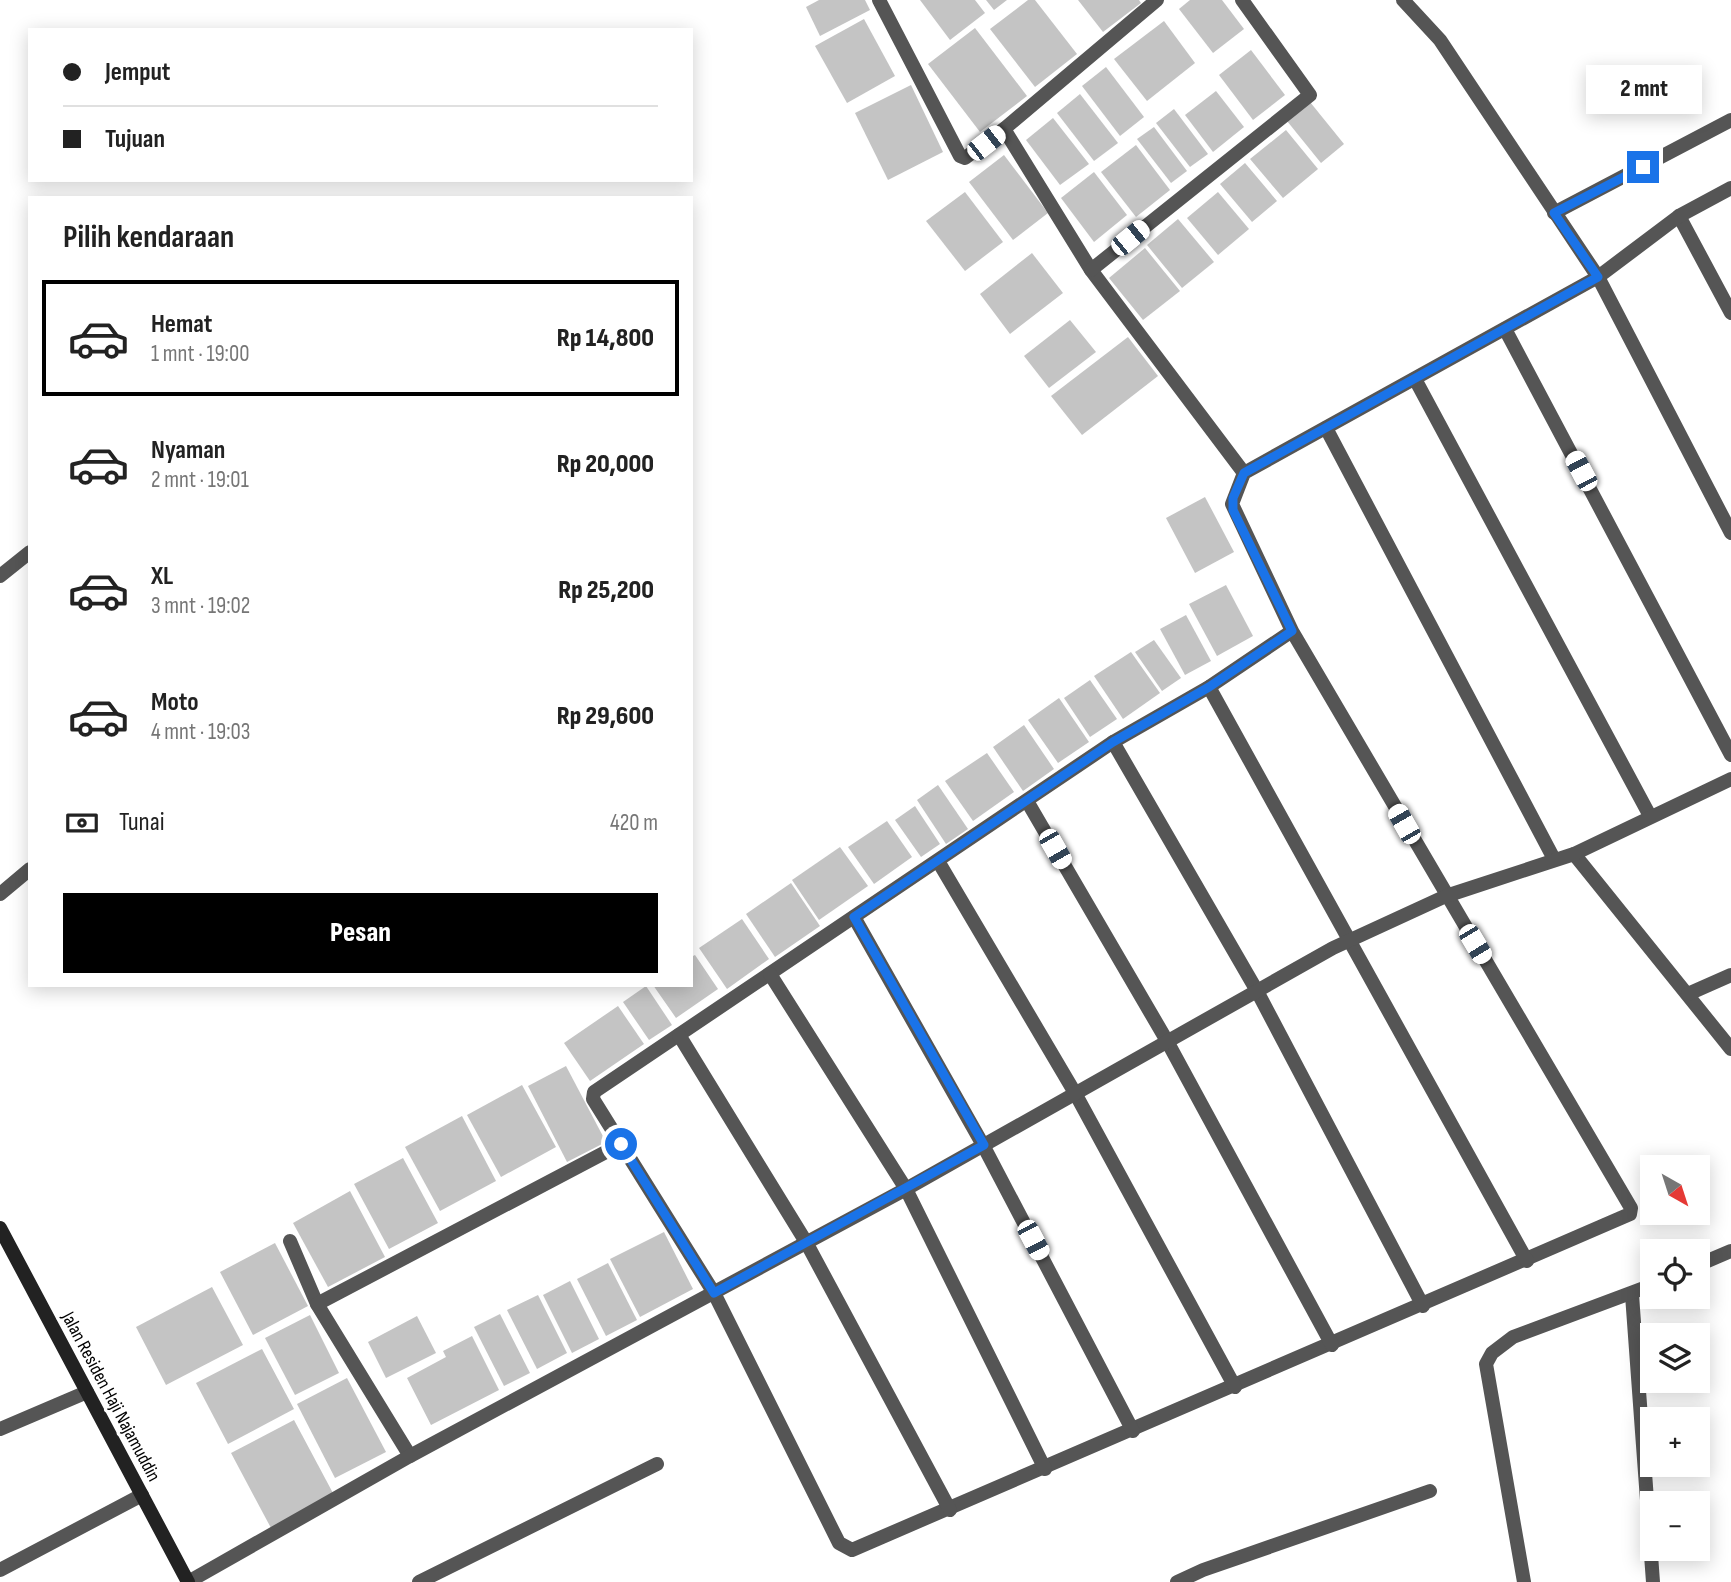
<!DOCTYPE html>
<html lang="id">
<head>
<meta charset="utf-8">
<style>
  body { margin:0; font-family:"Sofia Sans Condensed",sans-serif; background:#f2f2f2; color:#222; height:100vh; display:flex; flex-direction:column; font-size:26px; white-space:nowrap }
  * { box-sizing:border-box; margin:0 }
  p { font-size:23px; color:#767676 }
  .icon { flex:none; width:38px; height:38px; fill:none; stroke:currentColor; stroke-width:2; stroke-linecap:round; stroke-linejoin:round }
  .map { position:relative; flex:1; overflow:hidden }
  .side { position:absolute; left:28px; top:196px; width:665px; height:791px; display:flex; flex-direction:column; background:#fff; border-radius:0px; box-shadow:0 4px 18px #0003 }
  .side>* { flex:none }
  .top-card { position:absolute; left:28px; top:28px; width:665px; height:154px; border-radius:0px; box-shadow:0 4px 18px #0003; display:grid; align-content:center; height:154px; padding:0 35px; background:#fff }
  .needle { width:46px; rotate:141deg }
  .fabs { position:absolute; left:1640px; top:1155px; display:grid; gap:14px }
  .fabs a { display:grid; place-items:center; width:70px; height:70px; border-radius:0px; background:#fff; box-shadow:0 4px 18px #0003; font-size:35px }
  .end { position:absolute; width:32px; height:32px; margin:-16px; border:9px solid #1a73e8; background:#fff; box-shadow:0 0 0 4px #fff }
  .from { border-radius:50% }
  .bubble { position:absolute; height:49px; border-radius:0px; background:#fff; box-shadow:0 4px 18px #0003; font-size:23px; font-weight:800; line-height:49px; text-align:center }
  .car { position:absolute; width:21px; height:42px; margin:-21px -10px; border-radius:9px; box-shadow:0 0 5px 2px #0007; background:linear-gradient(#fff 24%,#345 0 40%,#fff 0 76%,#345 0 86%,#fff 0) }
  .top-card b { display:flex; align-items:center; gap:24px; height:66px; font-size:26px }
  .top-card b+b { border-top:2px solid #e0e0e0 }
  .top-card i { width:18px; height:18px; background:#222 }
  ul { padding:0; list-style:none }
  li { display:flex; align-items:center; gap:21px; height:116px; margin:0 14px 10px; padding:0 21px; border:4px solid transparent; border-radius:0px }
  li div { flex:1 }
  li b { display:block; font-size:26px }
  li em { font-style:normal; font-weight:800 }
  li.active { border-color:#000 }
  li>.icon { width:63px; height:63px; stroke-width:1.5 }
  h2 { padding:0 35px; font-size:32px; line-height:84px }
  .pay { display:flex; align-items:center; gap:18px; height:77px; padding:0 35px; font-size:26px }
  .pay p { margin-inline-start:auto }
  .button { display:flex; gap:14px; margin-top:auto; padding:14px 35px }
  .button a { flex:1; height:80px; border-radius:0px; background:#000; color:#fff; font-size:28px; font-weight:800; line-height:80px; text-align:center }
  .map>svg:first-child { display:block }
</style>
</head>
<body>
<div class="map">
<svg width="1731" height="1582" viewBox="0 0 1731 1582">
  <rect width="100%" height="100%" fill="#fff"/>
  <!-- building -->
  <g fill="#c4c4c4">
    <path d="M819 0H865L870 10 820 36 806 7Z"/>
    <path d="M920 0H975L985 13 950 40Z"/>
    <path d="M986 0H1007L994 10Z"/>
    <path d="M1028 0H1035L1077 54 1035 87 990 29Z"/>
    <path d="M1078 0H1139L1141 3 1103 32Z"/>
    <path d="M1190 0H1222L1244 29 1213 53 1179 9Z"/>
    <path d="M864 19 895 76 847 103 815 46Z"/>
    <path d="M1164 21 1195 63 1147 101 1114 59Z"/>
    <path d="M975 28 1027 96 980 132 928 64Z"/>
    <path d="M1251 50 1285 95 1253 120 1219 75Z"/>
    <path d="M1106 67 1144 117 1120 136 1082 86Z"/>
    <path d="M911 85 943 152 888 180 855 113Z"/>
    <path d="M1216 91 1244 127 1213 152 1185 115Z"/>
    <path d="M1080 94 1118 143 1094 161 1057 113Z"/>
    <path d="M1310 102 1344 144 1321 163 1287 121Z"/>
    <path d="M1174 109 1208 154 1190 167 1156 123Z"/>
    <path d="M1053 118 1089 164 1060 185 1026 140Z"/>
    <path d="M1154 127 1187 171 1171 183 1137 139Z"/>
    <path d="M1286 130 1318 169 1283 198 1250 159Z"/>
    <path d="M1136 145 1170 190 1136 217 1101 172Z"/>
    <path d="M1004 155 1048 213 1013 240 969 182Z"/>
    <path d="M1245 163 1277 201 1252 222 1220 184Z"/>
    <path d="M1094 172 1127 215 1094 242 1061 198Z"/>
    <path d="M965 192 1003 242 965 271 926 221Z"/>
    <path d="M1218 192 1249 229 1218 255 1187 218Z"/>
    <path d="M1178 219 1214 262 1182 288 1147 245Z"/>
    <path d="M1145 248 1180 291 1143 320 1109 278Z"/>
    <path d="M1032 253 1063 293 1010 334 980 294Z"/>
    <path d="M1070 320 1096 352 1049 388 1024 356Z"/>
    <path d="M1128 337 1158 376 1082 435 1051 396Z"/>
    <path d="M1205 497 1234 552 1195 573 1166 518Z"/>
    <path d="M1226 585 1253 636 1217 656 1189 604Z"/>
    <path d="M1186 615 1211 661 1185 675 1160 629Z"/>
    <path d="M1154 640 1181 678 1162 691 1135 652Z"/>
    <path d="M1131 652 1160 693 1123 719 1094 676Z"/>
    <path d="M1090 680 1117 719 1090 737 1064 698Z"/>
    <path d="M1059 698 1089 742 1058 763 1028 720Z"/>
    <path d="M1024 725 1054 769 1023 791 993 747Z"/>
    <path d="M987 753 1014 792 973 821 945 781Z"/>
    <path d="M938 785 968 829 946 844 917 800Z"/>
    <path d="M915 806 940 844 921 857 895 820Z"/>
    <path d="M887 821 912 857 874 884 848 847Z"/>
    <path d="M840 847 868 886 819 920 792 880Z"/>
    <path d="M791 883 820 926 775 957 746 914Z"/>
    <path d="M742 919 769 959 727 989 699 948Z"/>
    <path d="M695 955 718 989 676 1018 653 985H691V957Z"/>
    <path d="M646 986 672 1025 649 1040 623 1002Z"/>
    <path d="M618 1006 644 1044 590 1081 564 1043Z"/>
    <path d="M566 1066 606 1142 567 1162 528 1086Z"/>
    <path d="M522 1085 556 1147 501 1177 467 1115Z"/>
    <path d="M462 1116 496 1181 440 1211 405 1147Z"/>
    <path d="M403 1158 438 1223 389 1249 354 1184Z"/>
    <path d="M350 1191 385 1257 328 1287 293 1223Z"/>
    <path d="M664 1232 693 1289 640 1317 610 1259Z"/>
    <path d="M275 1243 308 1306 253 1335 220 1272Z"/>
    <path d="M608 1263 637 1320 606 1336 577 1279Z"/>
    <path d="M570 1281 599 1339 572 1353 543 1295Z"/>
    <path d="M212 1287 243 1345 166 1385 136 1327Z"/>
    <path d="M538 1295 567 1353 537 1369 507 1310Z"/>
    <path d="M500 1314 530 1373 504 1386 474 1327Z"/>
    <path d="M310 1315 339 1373 295 1395 265 1338Z"/>
    <path d="M417 1316 436 1353 386 1378 368 1342Z"/>
    <path d="M472 1336 499 1390 431 1425 407 1378 446 1357 443 1351Z"/>
    <path d="M262 1349 294 1409 228 1444 196 1383Z"/>
    <path d="M347 1378 386 1452 335 1478 297 1404Z"/>
    <path d="M294 1420 334 1495 271 1528 231 1453Z"/>
  </g>
  <g fill="none" stroke-linecap="round" stroke-linejoin="round">
    <!-- service -->
    <g stroke="#555" stroke-width="14">
      <path d="M0 576 30 552"/>
      <path d="M0 894 30 869"/>
      <path d="M0 1570 142 1495"/>
      <path d="M419 1582 657 1464"/>
    </g>
    <!-- minor -->
    <g stroke="#555" stroke-width="14">
      <path d="M879 0 960 156 965 158 1004 129 1157 0"/>
      <path d="M1403 0 1440 40 1598 277 1731 533"/>
      <path d="M1004 129 1091 270 1244 473"/>
      <path d="M1554 213 1731 120"/>
      <path d="M1679 216 1731 313"/>
      <path d="M1091 270 1310 95 1242 0"/>
      <path d="M1505 329 1731 755"/>
      <path d="M1415 379 1650 816"/>
      <path d="M1326 428 1554 859"/>
      <path d="M1292 631 1209 687 1113 742 594 1092 593 1099 714 1293 839 1543 852 1550 1630 1214 1631 1208 1292 631 1232 504 1244 473 1598 277 1679 216 1731 188"/>
      <path d="M1209 687 1527 1261"/>
      <path d="M1113 742 1257 991 1423 1306"/>
      <path d="M1027 801 1167 1041 1332 1345"/>
      <path d="M1574 854 1731 1049"/>
      <path d="M938 861 1075 1093 1235 1387"/>
      <path d="M854 917 983 1145 1133 1431"/>
      <path d="M770 974 906 1189 1045 1469"/>
      <path d="M1688 994 1731 975"/>
      <path d="M679 1035 806 1242 950 1510"/>
      <path d="M290 1241 317 1304 410 1456"/>
      <path d="M1698 1265 1731 1251"/>
      <path d="M1632 1295 1653 1582"/>
      <path d="M317 1304 621 1144"/>
      <path d="M0 1429 87 1392"/>
      <path d="M188 1582 410 1456 906 1189 1333 948 1446 896 1574 854 1731 779"/>
      <path d="M1177 1582 1203 1570 1430 1491"/>
      <path d="M1524 1582 1486 1364 1492 1353 1513 1337 1652 1285"/>
    </g>
    <!-- secondary -->
    <path stroke="#222" stroke-width="14" d="M0 1228 188 1582"/>
  </g>
  <g fill="none" stroke-linecap="round" stroke-linejoin="round">
    <!-- route -->
    <path stroke="#1a73e8" stroke-width="9" d="M621 1144 714 1293 984 1145 854 917 1113 742 1209 687 1292 631 1233 510V498L1244 473 1598 277 1554 213 1643 167"/>
  </g>
  <g text-anchor="middle" stroke-width="6" stroke-linejoin="round" paint-order="stroke">
    <!-- street labels -->
    <g font-size="19" fill="#000" stroke="#fff">
      <text transform="translate(112 1396) rotate(62)" y="7">Jalan Residen Haji Najamuddin</text>
    </g>
  </g>
</svg>
<div class="fabs">
<a><svg class="needle" viewBox="-14 -14 28 28"><path d="M0-13l5 13h-10z" fill="#e53935"/><path d="M0 13l5-13h-10z" fill="#767676"/></svg></a>
<a><svg class="icon" aria-label="locate" viewBox="0 0 24 24"><circle cx="12" cy="12" r="6"/><path d="M12 2v4M12 18v4M2 12h4M18 12h4"/></svg></a>
<a><svg class="icon" aria-label="layers" viewBox="0 0 24 24"><path d="M12 4l9 5-9 5-9-5zM3 14l9 5 9-5"/></svg></a>
<a>+</a>
<a>−</a>
</div>
<i class="end from" style="left:621px;top:1144px"></i>
<i class="end" style="left:1643px;top:167px"></i>
<div class="bubble" style="left:1586px;top:65px;width:116px">2 mnt</div>
<i class="car" style="left:986px;top:143px;rotate:52deg"></i>
<i class="car" style="left:1130px;top:238px;rotate:51deg"></i>
<i class="car" style="left:1581px;top:471px;rotate:332deg"></i>
<i class="car" style="left:1404px;top:824px;rotate:330deg"></i>
<i class="car" style="left:1055px;top:849px;rotate:150deg"></i>
<i class="car" style="left:1475px;top:944px;rotate:149deg"></i>
<i class="car" style="left:1033px;top:1240px;rotate:152deg"></i>
<div class="top-card">
<b><i class="from"></i>Jemput</b>
<b><i></i>Tujuan</b>
</div>
<section class="side">
<h2>Pilih kendaraan</h2>
<ul>
<li class="active"><svg class="icon" aria-label="car" viewBox="0 0 24 24"><path d="M5 17H2v-5l4-1 3-4h7l3 4 3 1v5h-3M9 17h6M6 11h13"/><circle cx="7" cy="17" r="2"/><circle cx="17" cy="17" r="2"/></svg><div><b>Hemat</b><p>1 mnt · 19:00</p></div><em>Rp 14,800</em></li>
<li><svg class="icon" aria-label="car" viewBox="0 0 24 24"><path d="M5 17H2v-5l4-1 3-4h7l3 4 3 1v5h-3M9 17h6M6 11h13"/><circle cx="7" cy="17" r="2"/><circle cx="17" cy="17" r="2"/></svg><div><b>Nyaman</b><p>2 mnt · 19:01</p></div><em>Rp 20,000</em></li>
<li><svg class="icon" aria-label="car" viewBox="0 0 24 24"><path d="M5 17H2v-5l4-1 3-4h7l3 4 3 1v5h-3M9 17h6M6 11h13"/><circle cx="7" cy="17" r="2"/><circle cx="17" cy="17" r="2"/></svg><div><b>XL</b><p>3 mnt · 19:02</p></div><em>Rp 25,200</em></li>
<li><svg class="icon" aria-label="car" viewBox="0 0 24 24"><path d="M5 17H2v-5l4-1 3-4h7l3 4 3 1v5h-3M9 17h6M6 11h13"/><circle cx="7" cy="17" r="2"/><circle cx="17" cy="17" r="2"/></svg><div><b>Moto</b><p>4 mnt · 19:03</p></div><em>Rp 29,600</em></li>
</ul>
<div class="pay"><svg class="icon" aria-label="cash" viewBox="0 0 24 24"><path d="M3 7h18v10H3z"/><circle cx="12" cy="12" r="2"/></svg>Tunai<p>420 m</p></div>
<div class="button"><a>Pesan</a></div>
</section>
</div>
</body>
</html>
